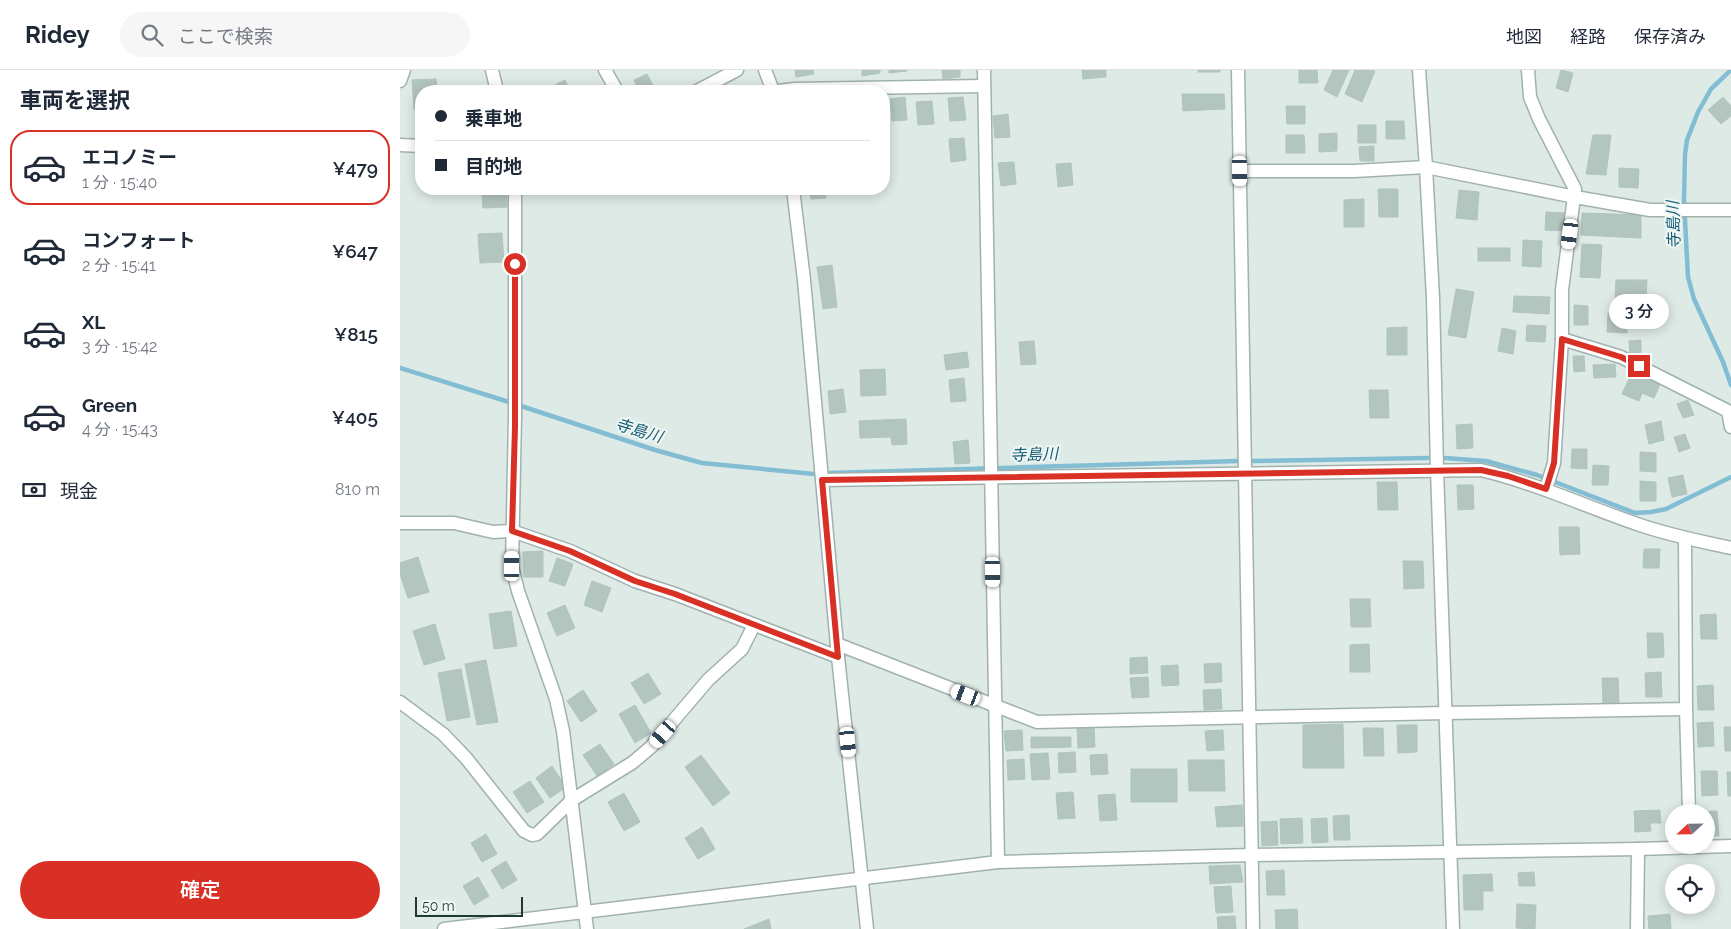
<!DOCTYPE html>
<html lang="ja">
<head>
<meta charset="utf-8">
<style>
  body { margin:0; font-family:Raleway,"Noto Sans JP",sans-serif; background:#f6f6f7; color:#1f2937; height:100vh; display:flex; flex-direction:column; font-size:19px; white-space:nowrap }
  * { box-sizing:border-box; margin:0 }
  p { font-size:16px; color:#747a83 }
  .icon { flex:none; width:28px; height:28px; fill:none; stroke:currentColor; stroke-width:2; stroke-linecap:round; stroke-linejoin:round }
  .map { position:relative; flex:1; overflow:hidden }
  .details { display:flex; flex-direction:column; background:#fff; width:400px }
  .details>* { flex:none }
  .banner { position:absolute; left:15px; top:15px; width:475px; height:110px; border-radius:20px; box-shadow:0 2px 12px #0003; display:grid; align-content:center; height:110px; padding:0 20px; background:#fff }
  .needle { width:32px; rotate:248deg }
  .controls { position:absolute; left:1265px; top:734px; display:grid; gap:10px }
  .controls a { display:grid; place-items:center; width:50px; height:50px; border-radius:50%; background:#fff; box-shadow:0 2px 12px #0003; font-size:25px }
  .scale { position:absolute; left:15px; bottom:12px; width:108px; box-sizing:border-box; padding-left:5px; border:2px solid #1f3a36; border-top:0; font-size:14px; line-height:18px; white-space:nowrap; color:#1f3a36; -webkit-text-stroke:4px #eef7f3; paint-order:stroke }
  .end { position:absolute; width:22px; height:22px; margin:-11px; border:6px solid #d93025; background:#fff; box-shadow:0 0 0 2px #fff }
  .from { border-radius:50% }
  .bubble { position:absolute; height:35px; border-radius:18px; background:#fff; box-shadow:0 2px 12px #0003; font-size:16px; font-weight:600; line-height:35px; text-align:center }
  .car { position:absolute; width:15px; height:30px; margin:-15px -8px; border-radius:6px; box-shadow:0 0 4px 1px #0007; background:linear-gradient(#fff 24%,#345 0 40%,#fff 0 76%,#345 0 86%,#fff 0) }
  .banner b { display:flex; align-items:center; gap:18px; height:48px; font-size:19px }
  .banner b+b { border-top:1px solid #e0e1e3 }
  .banner i { width:12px; height:12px; background:#1f2937 }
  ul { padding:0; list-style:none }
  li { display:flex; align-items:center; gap:15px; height:75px; margin:0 10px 8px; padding:0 10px; border:2px solid transparent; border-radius:20px }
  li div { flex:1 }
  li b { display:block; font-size:19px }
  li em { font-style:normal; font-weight:600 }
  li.selected { border-color:#d93025 }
  li>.icon { width:45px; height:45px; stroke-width:1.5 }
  h2 { padding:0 20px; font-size:22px; line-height:60px }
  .pay { display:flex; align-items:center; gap:12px; height:55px; padding:0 20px; font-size:19px }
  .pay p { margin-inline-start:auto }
  .action { display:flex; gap:10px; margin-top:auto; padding:10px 20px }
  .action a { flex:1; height:58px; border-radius:30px; background:#d93025; color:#fff; font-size:20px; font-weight:600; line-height:58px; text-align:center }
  header { display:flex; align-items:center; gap:30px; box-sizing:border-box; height:70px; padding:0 25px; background:#fff; border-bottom:1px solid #e0e1e3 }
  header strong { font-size:24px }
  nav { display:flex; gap:28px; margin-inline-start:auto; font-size:18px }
  .search { width:350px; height:45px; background:#f6f6f7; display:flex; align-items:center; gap:12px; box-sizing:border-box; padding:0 18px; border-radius:28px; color:#747a83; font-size:19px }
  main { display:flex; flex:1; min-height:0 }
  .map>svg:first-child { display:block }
</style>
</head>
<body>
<header>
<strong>Ridey</strong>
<div class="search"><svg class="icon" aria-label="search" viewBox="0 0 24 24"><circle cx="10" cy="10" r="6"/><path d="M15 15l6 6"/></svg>ここで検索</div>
<nav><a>地図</a><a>経路</a><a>保存済み</a></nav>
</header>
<main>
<section class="details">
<h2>車両を選択</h2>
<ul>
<li class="selected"><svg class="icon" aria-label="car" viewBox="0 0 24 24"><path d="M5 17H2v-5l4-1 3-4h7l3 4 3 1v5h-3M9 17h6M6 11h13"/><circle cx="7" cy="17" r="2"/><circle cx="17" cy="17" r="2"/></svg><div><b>エコノミー</b><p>1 分 · 15:40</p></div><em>¥479</em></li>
<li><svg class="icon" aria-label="car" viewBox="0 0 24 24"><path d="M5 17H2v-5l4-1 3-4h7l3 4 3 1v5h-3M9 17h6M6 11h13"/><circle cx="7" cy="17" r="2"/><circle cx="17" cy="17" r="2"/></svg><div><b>コンフォート</b><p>2 分 · 15:41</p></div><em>¥647</em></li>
<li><svg class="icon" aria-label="car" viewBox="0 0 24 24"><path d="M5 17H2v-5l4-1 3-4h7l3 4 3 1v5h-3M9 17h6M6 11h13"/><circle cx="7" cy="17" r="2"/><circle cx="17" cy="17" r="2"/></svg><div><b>XL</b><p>3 分 · 15:42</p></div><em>¥815</em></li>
<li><svg class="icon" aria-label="car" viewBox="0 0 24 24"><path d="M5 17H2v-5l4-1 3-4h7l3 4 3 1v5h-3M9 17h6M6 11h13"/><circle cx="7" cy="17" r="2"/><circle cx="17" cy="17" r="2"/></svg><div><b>Green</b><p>4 分 · 15:43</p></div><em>¥405</em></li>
</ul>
<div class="pay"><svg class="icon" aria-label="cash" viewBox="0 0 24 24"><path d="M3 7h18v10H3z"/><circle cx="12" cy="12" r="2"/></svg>現金<p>810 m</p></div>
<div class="action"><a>確定</a></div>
</section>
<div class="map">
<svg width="1331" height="859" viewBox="0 0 1331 859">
  <rect width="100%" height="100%" fill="#deeae6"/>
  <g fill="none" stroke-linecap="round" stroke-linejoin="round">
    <!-- stream -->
    <g stroke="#82bdd3" stroke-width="4.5">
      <path d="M1331 0 1311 19 1298 42 1287 70 1285 84 1284 131 1288 207 1294 229 1323 292 1331 315"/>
      <path d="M0 298 109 332"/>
      <path d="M118 335 255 380 302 393 414 404"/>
      <path d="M1045 388 1086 391 1137 405 1235 443 1251 442 1266 439 1331 407"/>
      <path d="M850 391 1028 388"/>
      <path d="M430 403 838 391"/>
    </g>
  </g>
  <!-- building -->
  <g fill="#b3c5bf" stroke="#b0c4be">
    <path d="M395 0H413L414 4 396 7Z"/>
    <path d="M462 0H480V3L462 6Z"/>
    <path d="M489 0H507V1L489 3Z"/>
    <path d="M542 0H560V7L543 9Z"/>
    <path d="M682 0H706V7L683 9Z"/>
    <rect x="798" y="0" width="22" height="2"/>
    <path d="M899 0H917L918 13H899Z"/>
    <path d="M933 0H949L937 27 924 20Z"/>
    <path d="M955 0 975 1 962 32 945 24Z"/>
    <path d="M1161 0 1173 3 1168 22 1156 18Z"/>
    <path d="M247 4 256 21H239L234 10Z"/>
    <path d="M36 9 37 21H21V38L14 39 12 10Z"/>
    <path d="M165 10 170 21H153L151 17Z"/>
    <path d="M140 15 143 21H127Z"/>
    <path d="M782 24H824L825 39 783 41Z"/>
    <path d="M505 27 507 50 492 51 490 29Z"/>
    <path d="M563 27 566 50 550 51 548 28Z"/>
    <path d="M1323 27 1331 36V46L1321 54 1308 40Z"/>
    <path d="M532 31 534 54 518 55 516 32Z"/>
    <path d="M886 36H905V54H887Z"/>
    <path d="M608 44 610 67 595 68 593 46Z"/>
    <path d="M986 51H1004L1005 69H986Z"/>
    <rect x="958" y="55" width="18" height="18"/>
    <path d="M937 63V81L919 82V64Z"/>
    <path d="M886 65H904L905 83H886Z"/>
    <path d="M1193 65H1211L1206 105 1186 104Z"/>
    <path d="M564 68 566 90 551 92 549 69Z"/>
    <path d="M974 76V91H960L959 77Z"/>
    <path d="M614 92 616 114 601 116 598 93Z"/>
    <path d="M671 93 673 115 658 117 656 94Z"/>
    <path d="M1219 98 1239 99 1238 118 1219 117Z"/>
    <path d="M82 119H106L107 137 83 138Z"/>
    <path d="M410 119H425L426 128 411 129Z"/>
    <path d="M978 119H998V147H979Z"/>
    <path d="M1059 120 1079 122 1077 150 1056 148Z"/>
    <path d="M964 129V157H944V130Z"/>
    <path d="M1146 142 1166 143V161L1145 160Z"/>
    <path d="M1182 143 1241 145V168L1181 165Z"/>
    <path d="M102 163 104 192 80 193 78 164Z"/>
    <path d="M1123 170 1142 171 1141 197 1122 196Z"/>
    <path d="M1182 174 1202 175 1200 208 1180 207Z"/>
    <rect x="1078" y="178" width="32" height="13"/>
    <path d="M432 195 437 237 423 239 417 197Z"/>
    <path d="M1216 210H1247L1246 229 1215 228Z"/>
    <path d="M1056 219 1074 222 1066 268 1048 265Z"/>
    <path d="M1114 226 1150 227 1149 244 1113 242Z"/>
    <path d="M1174 235 1188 236V255H1174Z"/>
    <path d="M1208 243 1227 244V263L1207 262Z"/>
    <path d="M1127 255 1146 256 1145 272 1126 271Z"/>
    <path d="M1007 257V285H987V258Z"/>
    <path d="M1102 258 1116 261 1113 284 1098 281Z"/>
    <path d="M1241 270V286H1230L1229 271Z"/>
    <path d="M634 271 636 294 621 295 619 272Z"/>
    <path d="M567 282 569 297 546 300 544 285Z"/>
    <path d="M1173 286H1184L1185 301 1174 302Z"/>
    <path d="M1215 294 1216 307 1194 308 1193 295Z"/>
    <path d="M485 299 486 325 461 326 460 300Z"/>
    <path d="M1233 300 1261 312 1254 328 1242 323 1239 331 1222 324Z"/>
    <path d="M564 308 566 331 551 332 549 310Z"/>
    <path d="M443 319 446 342 430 344 428 321Z"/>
    <path d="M969 320H988L989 348H970Z"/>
    <path d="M1288 330 1294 345 1283 348 1277 334Z"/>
    <path d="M506 349 507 374 492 375 491 367 460 368 459 351Z"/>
    <path d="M1261 351 1264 370 1249 374 1245 355Z"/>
    <path d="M1072 354 1073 378 1057 379 1056 355Z"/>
    <path d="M1285 364 1290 378 1279 382 1274 367Z"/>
    <path d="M568 370 570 393 555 394 553 372Z"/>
    <path d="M1172 379H1187V399L1171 398Z"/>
    <path d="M1240 382 1256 383V402L1240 401Z"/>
    <path d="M1193 395 1209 396 1208 415H1192Z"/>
    <path d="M1283 405 1287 424 1272 427 1268 408Z"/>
    <path d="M1240 411 1256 412V431H1240Z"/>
    <path d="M977 412H997L998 440H978Z"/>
    <path d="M1057 415H1073L1074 439 1058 440Z"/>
    <path d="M1159 457H1179L1180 484 1160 485Z"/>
    <path d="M1244 479H1260L1259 498H1243Z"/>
    <path d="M143 481V507H124L123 482Z"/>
    <path d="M18 487 29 522 8 528 0 504V493Z"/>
    <path d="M157 488 173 494 165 516 149 511Z"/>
    <path d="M1003 491H1023L1024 518 1004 519Z"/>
    <path d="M192 511 211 518 202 542 184 535Z"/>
    <path d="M950 529H970L971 557H951Z"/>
    <path d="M165 535 175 558 157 566 147 543Z"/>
    <path d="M111 541 117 576 94 579 89 544Z"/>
    <path d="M1316 544 1317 569H1301L1300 545Z"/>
    <path d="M35 554 45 589 24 595 13 561Z"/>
    <path d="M1247 563H1263L1264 587 1248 588Z"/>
    <path d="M969 574 970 602H950V575Z"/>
    <path d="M747 587 748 603 730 604V588Z"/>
    <path d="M86 590 98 652 77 655 65 594Z"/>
    <path d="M821 593 822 612 805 613 804 594Z"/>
    <path d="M778 595 779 615 762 616 761 596Z"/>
    <path d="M61 599 70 647 47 651 38 603Z"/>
    <path d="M1261 602 1262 627H1246L1245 603Z"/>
    <path d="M248 603 261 624 244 634 231 613Z"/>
    <path d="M748 607 749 627 732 628 730 608Z"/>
    <path d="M1202 608H1218L1219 632 1203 633Z"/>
    <path d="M1313 615 1314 640H1298L1297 616Z"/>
    <path d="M821 619 822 639 804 640 803 620Z"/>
    <path d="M183 620 197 641 181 652 167 631Z"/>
    <path d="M235 635 251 663 235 673 219 644Z"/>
    <path d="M1313 652 1314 676 1298 677 1297 653Z"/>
    <path d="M943 654 944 698H903V655Z"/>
    <path d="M997 655H1017V682L998 683Z"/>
    <path d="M694 657 695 677 678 678 677 658Z"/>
    <path d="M1324 657H1331V681H1325Z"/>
    <path d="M963 658H983L984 686H964Z"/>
    <path d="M622 660 623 680 606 681 604 661Z"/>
    <path d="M823 660 824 680 807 681 805 661Z"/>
    <path d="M631 667H671V677L631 678Z"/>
    <path d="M200 674 214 694 197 706 183 685Z"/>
    <path d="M675 682 676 702 659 703 658 683Z"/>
    <path d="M648 683 650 709 632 710 630 684Z"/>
    <path d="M707 684 708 704 691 705 690 685Z"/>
    <path d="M301 685 330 723 313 736 285 697Z"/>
    <path d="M624 689 625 709 608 710 607 690Z"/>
    <path d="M788 690H824L825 721H789Z"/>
    <path d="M152 696 166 717 150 728 136 708Z"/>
    <rect x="731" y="699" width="46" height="33"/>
    <path d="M1301 701H1317L1318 725 1302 726Z"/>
    <path d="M1327 702H1331V726H1328Z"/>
    <path d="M130 711 144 732 127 743 113 722Z"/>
    <path d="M673 722 675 748 658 749 656 723Z"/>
    <path d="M224 723 240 752 224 761 208 732Z"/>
    <path d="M715 724 717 750 700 751 698 725Z"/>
    <path d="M842 735 843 756 817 757 815 737Z"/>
    <path d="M1260 740 1261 753H1250L1251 761 1235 762 1234 741Z"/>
    <path d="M1317 741 1319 766H1306V742H1302Z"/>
    <path d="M949 745 950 770H934L933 746Z"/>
    <path d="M902 748 903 773 881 774 880 749Z"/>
    <path d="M927 748 928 772 912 773 911 749Z"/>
    <path d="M877 751 878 775 862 776 861 752Z"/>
    <path d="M302 757 315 779 298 789 285 768Z"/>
    <path d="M86 764 97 784 82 792 71 773Z"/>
    <path d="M106 791 117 810 102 819 91 800Z"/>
    <path d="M840 795 843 812 810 814 809 796Z"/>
    <path d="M884 800 885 825H867L866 801Z"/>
    <path d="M1134 802 1135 816H1119L1118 803Z"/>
    <path d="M1092 804 1093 821H1083V840H1064L1063 805Z"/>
    <path d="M78 807 89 826 74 835 63 816Z"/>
    <path d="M831 816 833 842 816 843 814 817Z"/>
    <path d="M1117 834 1136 835 1135 859 1116 858Z"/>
    <path d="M897 839 898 859H876L875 840Z"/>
    <path d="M1270 844 1271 859H1249L1248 846Z"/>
    <path d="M835 846 836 859H818L817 847Z"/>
    <path d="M369 849 371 859H344Z"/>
  </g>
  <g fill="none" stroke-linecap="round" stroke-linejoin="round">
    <!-- street casing -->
    <g stroke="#a1b2ae" stroke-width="15">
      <g id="street">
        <path d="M92 0 97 21"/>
        <path d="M205 0 217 21"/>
        <path d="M365 0 373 21"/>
        <path d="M584 0 598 792"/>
        <path d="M838 0 853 859"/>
        <path d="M1019 0 1026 97 1033 228 1037 399 1053 859"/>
        <path d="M1128 0 1130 27 1139 49 1175 119 1162 220V269L1154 393 1146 419"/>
        <path d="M0 11 4 0"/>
        <path d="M297 21 337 0"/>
        <path d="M378 21 395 19 584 16"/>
        <path d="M0 75 21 76"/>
        <path d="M840 101H954L1026 97 1175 127 1250 140H1331"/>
        <path d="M115 119V346L112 496 118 521 156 629 163 661 187 859"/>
        <path d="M393 119 404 210 438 587 467 859"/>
        <path d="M1162 269 1221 287 1328 341 1331 357"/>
        <path d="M422 410 1081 400C1135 413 1185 436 1237 454 1268 465 1299 471 1331 478"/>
        <path d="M0 453H54L93 462 112 461 170 481 235 511 275 524 438 587"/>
        <path d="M437 574 637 652 1045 643 1286 639 1285 468"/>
        <path d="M0 632 43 664 66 688 124 761 132 765 137 764 172 730 232 693 251 677 308 610 342 579 354 555"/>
        <path d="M1286 639 1289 742"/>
        <path d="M44 859 598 792 851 785 1238 779 1331 776"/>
        <path d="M1237 859 1238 779"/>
      </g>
    </g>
    <!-- street -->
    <use href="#street" stroke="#fff" stroke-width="12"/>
  </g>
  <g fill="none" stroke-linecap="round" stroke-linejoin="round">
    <!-- route -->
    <path stroke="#d93025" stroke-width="6" d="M115 194V357L112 461 170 481 235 511 275 524 438 587 422 410 1081 400 1108 406 1146 419 1154 393 1162 269 1221 287 1239 296"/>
  </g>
  <g text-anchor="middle" stroke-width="4" stroke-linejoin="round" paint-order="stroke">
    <!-- water labels -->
    <g font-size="16" font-style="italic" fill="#175c78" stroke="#eef7f3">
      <text transform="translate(1273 155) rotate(-92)" y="6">寺島川</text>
      <text transform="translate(239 360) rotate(17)" y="6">寺島川</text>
      <text transform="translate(634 384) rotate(-2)" y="6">寺島川</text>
    </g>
  </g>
</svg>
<div class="controls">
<a><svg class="needle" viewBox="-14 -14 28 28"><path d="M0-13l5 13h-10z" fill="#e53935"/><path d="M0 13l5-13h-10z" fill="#747a83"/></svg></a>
<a><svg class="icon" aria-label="locate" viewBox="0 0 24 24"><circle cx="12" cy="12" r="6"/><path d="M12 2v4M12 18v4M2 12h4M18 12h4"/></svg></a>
</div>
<div class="scale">50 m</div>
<i class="end from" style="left:115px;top:194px"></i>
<i class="end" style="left:1239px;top:296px"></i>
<div class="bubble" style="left:1209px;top:224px;width:60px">3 分</div>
<i class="car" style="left:840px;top:101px;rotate:179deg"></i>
<i class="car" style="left:1170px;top:164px;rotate:187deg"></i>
<i class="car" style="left:112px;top:496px;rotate:0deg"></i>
<i class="car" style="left:593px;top:502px;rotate:179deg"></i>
<i class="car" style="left:566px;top:625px;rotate:291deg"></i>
<i class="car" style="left:263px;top:664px;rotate:221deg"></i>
<i class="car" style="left:448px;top:672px;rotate:174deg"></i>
<div class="banner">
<b><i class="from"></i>乗車地</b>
<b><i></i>目的地</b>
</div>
</div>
</main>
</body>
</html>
